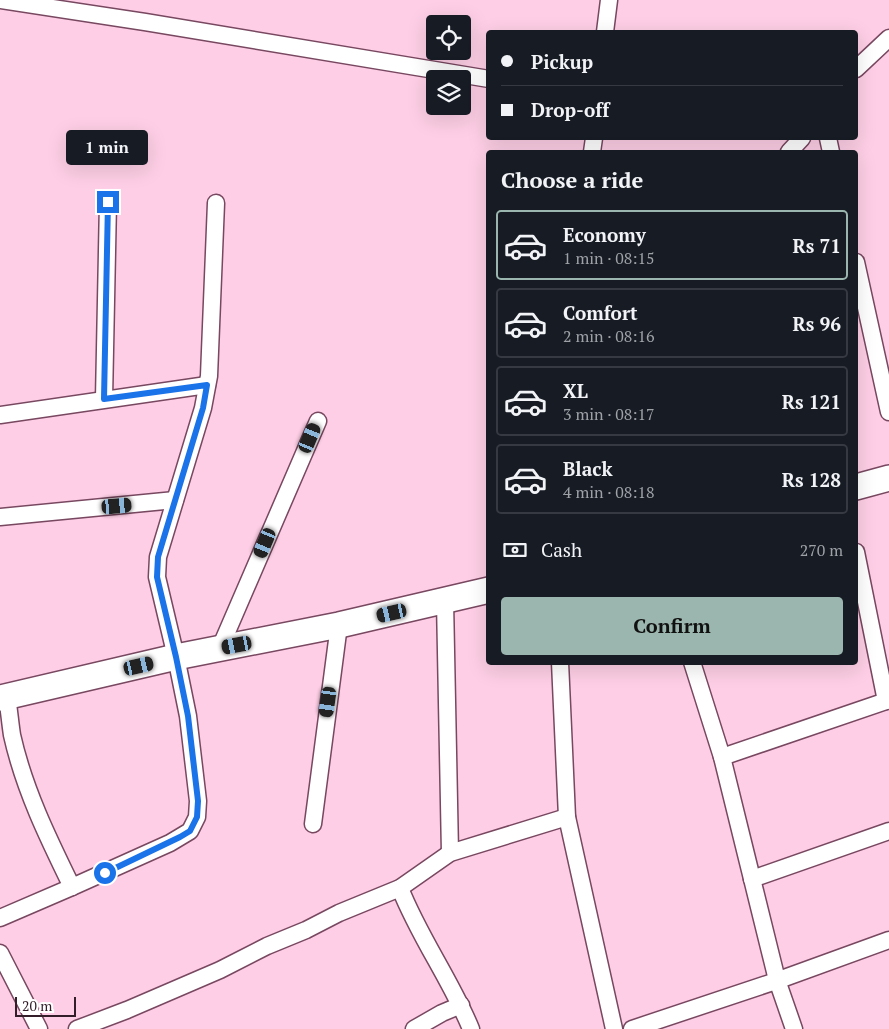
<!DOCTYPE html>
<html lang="en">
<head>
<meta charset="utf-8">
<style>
  body { margin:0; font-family:"PT Serif",serif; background:#242831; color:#f1f3f6; height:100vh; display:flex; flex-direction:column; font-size:19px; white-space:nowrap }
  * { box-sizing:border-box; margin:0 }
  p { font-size:16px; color:#9ea1a6 }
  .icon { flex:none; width:28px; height:28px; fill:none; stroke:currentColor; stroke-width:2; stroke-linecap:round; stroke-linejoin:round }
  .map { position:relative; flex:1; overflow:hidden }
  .drawer { position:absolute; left:486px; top:150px; width:372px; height:515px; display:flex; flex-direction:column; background:#171b24; border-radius:5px; box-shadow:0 5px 20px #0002 }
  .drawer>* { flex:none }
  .top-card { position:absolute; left:486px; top:30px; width:372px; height:110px; border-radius:5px; box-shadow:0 5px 20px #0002; display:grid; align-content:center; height:110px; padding:0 15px; background:#171b24 }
  .buttons { position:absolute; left:426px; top:15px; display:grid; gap:10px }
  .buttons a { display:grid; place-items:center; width:45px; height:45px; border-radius:5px; background:#171b24; box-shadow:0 5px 20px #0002; font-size:25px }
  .scale { position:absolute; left:15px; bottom:12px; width:61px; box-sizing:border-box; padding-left:5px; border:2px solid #321d28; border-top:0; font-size:14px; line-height:18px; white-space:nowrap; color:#321d28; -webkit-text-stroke:4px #fff; paint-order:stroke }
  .end { position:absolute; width:22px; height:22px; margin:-11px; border:6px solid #1a73e8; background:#fff; box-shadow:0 0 0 2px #fff }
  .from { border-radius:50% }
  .bubble { position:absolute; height:35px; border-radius:5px; background:#171b24; box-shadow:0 5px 20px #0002; font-size:16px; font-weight:700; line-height:35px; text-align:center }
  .car { position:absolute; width:15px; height:30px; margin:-15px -8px; border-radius:6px; box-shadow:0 0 4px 1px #0007; background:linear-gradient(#222 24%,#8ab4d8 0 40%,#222 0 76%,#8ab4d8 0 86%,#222 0) }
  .top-card b { display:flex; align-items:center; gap:18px; height:48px; font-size:19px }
  .top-card b+b { border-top:1px solid #363941 }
  .top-card i { width:12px; height:12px; background:#f1f3f6 }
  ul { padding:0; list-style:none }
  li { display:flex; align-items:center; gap:15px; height:70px; margin:0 10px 8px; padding:0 5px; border:2px solid #363941; border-radius:5px }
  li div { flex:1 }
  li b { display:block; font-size:19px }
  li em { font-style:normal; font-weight:700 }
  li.selected { border-color:#9ab6ae }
  li>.icon { width:45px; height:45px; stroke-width:1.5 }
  h2 { padding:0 15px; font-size:22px; line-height:60px }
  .pay { display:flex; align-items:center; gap:12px; height:55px; padding:0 15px; font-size:19px }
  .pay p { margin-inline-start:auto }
  .button { display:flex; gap:10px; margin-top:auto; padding:10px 15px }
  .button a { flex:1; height:58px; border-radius:5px; background:#9ab6ae; color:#111; font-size:20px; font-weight:700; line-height:58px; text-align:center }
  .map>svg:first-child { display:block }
</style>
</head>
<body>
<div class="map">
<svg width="889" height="1029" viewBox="0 0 889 1029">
  <rect width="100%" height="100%" fill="#fdcee5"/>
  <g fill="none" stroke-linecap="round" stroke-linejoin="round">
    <!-- street casing -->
    <g stroke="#784760" stroke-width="19">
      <g id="street">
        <path d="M0 0 145 22 489 79"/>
        <path d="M605 32 609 0"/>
        <path d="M856 69 889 38"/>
        <path d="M828 138 831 152"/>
        <path d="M592 152 594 138"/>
        <path d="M789 152 802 138"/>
        <path d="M856 262 889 412"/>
        <path d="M104 399 108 202"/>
        <path d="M0 415 207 385"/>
        <path d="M0 517 175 500"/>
        <path d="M856 552 886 701"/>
        <path d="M445 601 450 853"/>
        <path d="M220 648 318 421"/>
        <path d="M560 662 567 817 614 1029"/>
        <path d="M692 662 722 757 777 980 794 1029"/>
        <path d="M7 697C9 709 10 722 12 735 24 789 48 838 72 887"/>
        <path d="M722 757 889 700"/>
        <path d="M313 824 339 625"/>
        <path d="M752 879 889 831"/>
        <path d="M400 888C419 937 451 980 471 1029"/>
        <path d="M0 918 72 887 170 843 190 831 197 817 198 801 188 716 176 657 157 577 158 557 203 408 209 376 216 203"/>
        <path d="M0 953 39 1029"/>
        <path d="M77 1029 127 1010 220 970 267 946 306 930 339 913 400 888 450 853 567 817"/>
        <path d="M414 1029 442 1013 461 1005"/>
        <path d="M632 1029 776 981 889 940"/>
      </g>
    </g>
    <!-- primary casing -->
    <g stroke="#784760" stroke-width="28">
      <g id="primary">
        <path d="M856 487 889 478"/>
        <path d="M0 698 176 657 339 625 489 590"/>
      </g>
    </g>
    <!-- street -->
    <use href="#street" stroke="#fff" stroke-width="16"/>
    <!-- primary -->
    <use href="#primary" stroke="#fff" stroke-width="25"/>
  </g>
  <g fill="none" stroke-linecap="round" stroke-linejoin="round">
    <!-- route -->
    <path stroke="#1a73e8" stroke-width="6" d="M105 873 180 837 190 831 197 817 198 801 188 716 176 657 157 577 158 557 203 408 207 385 104 399 108 202"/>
  </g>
</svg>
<div class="buttons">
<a><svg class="icon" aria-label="locate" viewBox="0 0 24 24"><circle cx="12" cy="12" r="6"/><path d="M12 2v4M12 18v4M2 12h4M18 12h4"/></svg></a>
<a><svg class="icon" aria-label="layers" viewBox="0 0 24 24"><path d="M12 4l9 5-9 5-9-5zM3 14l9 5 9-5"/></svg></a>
</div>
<div class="scale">20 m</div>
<i class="end from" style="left:105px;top:873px"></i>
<i class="end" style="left:108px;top:202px"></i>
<div class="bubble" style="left:66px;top:130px;width:82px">1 min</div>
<i class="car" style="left:310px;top:438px;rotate:23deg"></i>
<i class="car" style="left:117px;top:506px;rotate:85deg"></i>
<i class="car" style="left:265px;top:543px;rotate:203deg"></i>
<i class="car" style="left:392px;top:613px;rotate:257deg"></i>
<i class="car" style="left:237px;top:645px;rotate:259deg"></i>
<i class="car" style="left:139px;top:666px;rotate:77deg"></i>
<i class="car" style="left:328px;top:702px;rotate:188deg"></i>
<div class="top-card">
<b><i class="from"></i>Pickup</b>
<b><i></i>Drop-off</b>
</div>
<section class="drawer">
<h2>Choose a ride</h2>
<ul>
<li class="selected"><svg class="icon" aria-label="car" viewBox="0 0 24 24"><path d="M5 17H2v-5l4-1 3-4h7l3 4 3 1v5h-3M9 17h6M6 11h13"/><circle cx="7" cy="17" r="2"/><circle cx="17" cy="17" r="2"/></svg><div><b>Economy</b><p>1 min · 08:15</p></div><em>Rs 71</em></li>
<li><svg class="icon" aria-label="car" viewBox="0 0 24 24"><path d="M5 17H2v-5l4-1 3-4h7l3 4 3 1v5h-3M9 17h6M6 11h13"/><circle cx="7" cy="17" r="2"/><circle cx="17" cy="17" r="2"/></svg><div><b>Comfort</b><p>2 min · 08:16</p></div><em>Rs 96</em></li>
<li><svg class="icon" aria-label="car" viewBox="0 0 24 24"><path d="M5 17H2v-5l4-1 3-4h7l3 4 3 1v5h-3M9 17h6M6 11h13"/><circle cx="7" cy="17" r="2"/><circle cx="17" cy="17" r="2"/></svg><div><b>XL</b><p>3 min · 08:17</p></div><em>Rs 121</em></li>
<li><svg class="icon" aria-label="car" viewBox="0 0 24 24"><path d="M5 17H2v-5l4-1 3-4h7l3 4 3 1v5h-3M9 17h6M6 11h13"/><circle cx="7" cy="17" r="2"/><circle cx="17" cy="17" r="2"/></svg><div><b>Black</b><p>4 min · 08:18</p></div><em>Rs 128</em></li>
</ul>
<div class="pay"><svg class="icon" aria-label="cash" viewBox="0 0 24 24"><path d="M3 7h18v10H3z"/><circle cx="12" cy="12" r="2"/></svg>Cash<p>270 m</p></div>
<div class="button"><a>Confirm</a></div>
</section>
</div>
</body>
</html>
